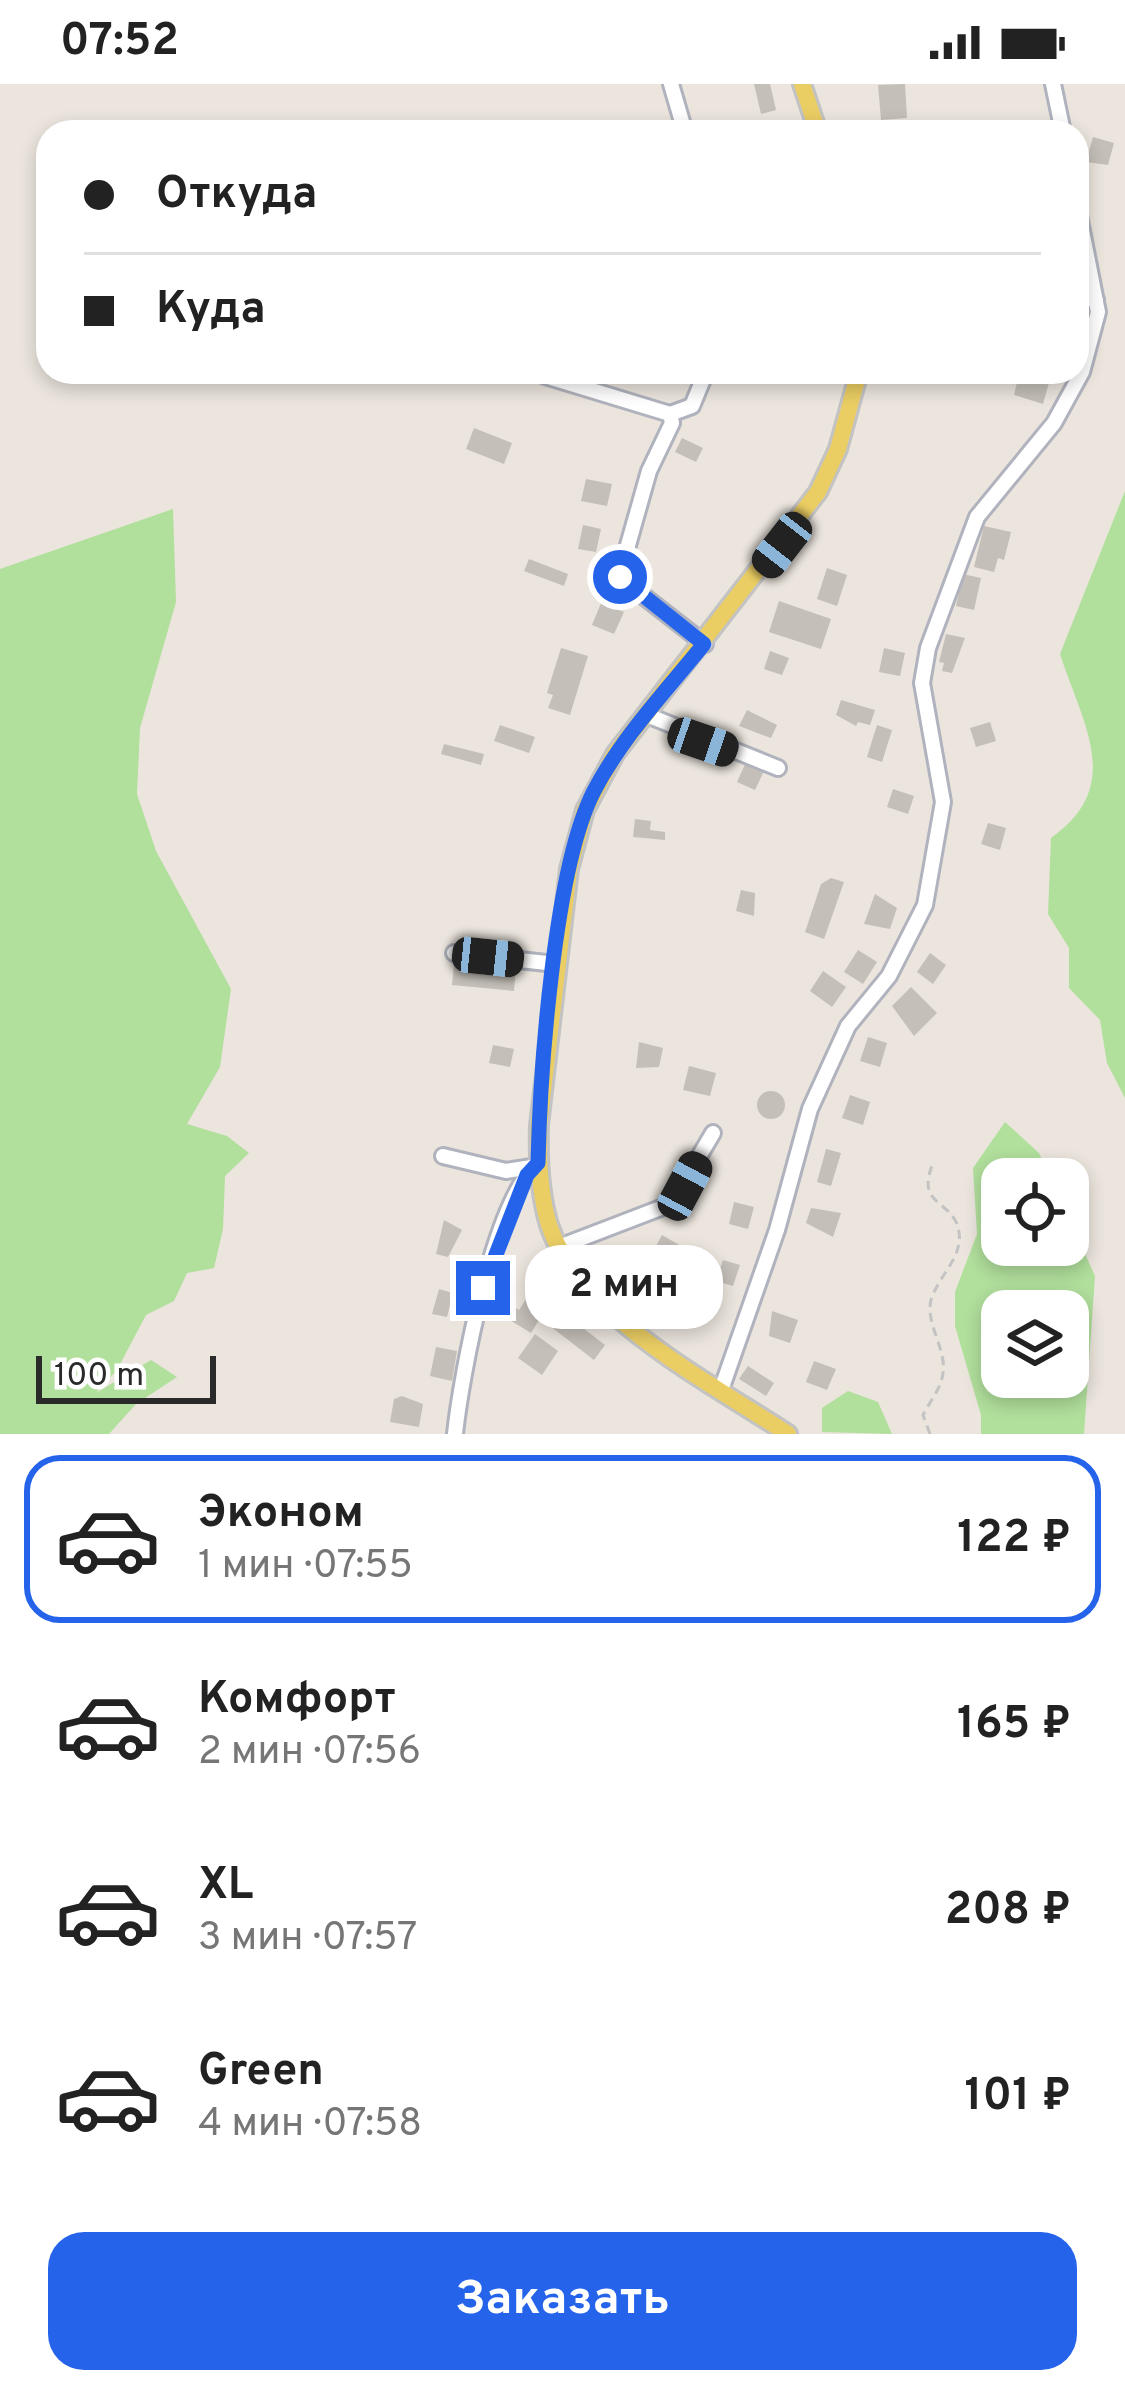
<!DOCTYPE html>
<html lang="ru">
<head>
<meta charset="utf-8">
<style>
  body { margin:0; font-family:Overpass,sans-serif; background:#f2f2f2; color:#222; height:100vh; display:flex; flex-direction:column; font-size:45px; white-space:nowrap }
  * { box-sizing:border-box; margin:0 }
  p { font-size:39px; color:#767676 }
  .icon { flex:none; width:66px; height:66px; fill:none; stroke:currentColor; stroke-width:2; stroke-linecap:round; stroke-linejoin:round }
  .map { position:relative; height:1350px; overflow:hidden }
  .side { display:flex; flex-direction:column; background:#fff; flex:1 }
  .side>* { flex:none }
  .guide { position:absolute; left:36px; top:36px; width:1053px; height:264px; border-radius:36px; box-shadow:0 6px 18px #0003; display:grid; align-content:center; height:264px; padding:0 48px; background:#fff }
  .buttons { position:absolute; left:981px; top:1074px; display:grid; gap:24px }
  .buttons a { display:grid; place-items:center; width:108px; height:108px; border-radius:24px; background:#fff; box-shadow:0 6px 18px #0003; font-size:60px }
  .scale { position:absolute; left:36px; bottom:30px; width:180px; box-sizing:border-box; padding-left:12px; border:6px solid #2a2a2a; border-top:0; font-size:33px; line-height:42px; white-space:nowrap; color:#2a2a2a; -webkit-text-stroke:9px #fff; paint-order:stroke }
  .end { position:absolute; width:54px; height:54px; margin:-27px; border:15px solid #2563eb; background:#fff; box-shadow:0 0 0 6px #fff }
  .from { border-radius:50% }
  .bubble { position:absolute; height:84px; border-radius:36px; background:#fff; box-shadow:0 6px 18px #0003; font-size:39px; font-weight:700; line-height:84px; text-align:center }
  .car { position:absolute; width:36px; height:72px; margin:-36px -18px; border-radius:15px; box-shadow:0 0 9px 3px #0007; background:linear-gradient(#222 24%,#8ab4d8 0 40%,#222 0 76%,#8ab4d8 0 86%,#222 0) }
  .guide b { display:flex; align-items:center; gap:42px; height:114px; font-size:45px }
  .guide b+b { border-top:3px solid #e0e0e0 }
  .guide i { width:30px; height:30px; background:#222 }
  ul { padding:21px 0 0; list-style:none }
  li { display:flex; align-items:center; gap:36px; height:168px; margin:0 24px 18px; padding:0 24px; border:6px solid transparent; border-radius:36px }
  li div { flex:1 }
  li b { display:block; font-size:45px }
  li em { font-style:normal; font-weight:700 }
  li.active { border-color:#2563eb }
  li>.icon { width:108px; height:108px; stroke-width:1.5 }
  .cta { display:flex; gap:24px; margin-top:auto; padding:24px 48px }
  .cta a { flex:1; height:138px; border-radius:36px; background:#2563eb; color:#fff; font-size:48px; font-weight:700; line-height:138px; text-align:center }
  .status { display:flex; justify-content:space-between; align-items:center; height:84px; padding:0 60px; background:#fff; direction:ltr }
  .status svg { height:33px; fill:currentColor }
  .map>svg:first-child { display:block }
</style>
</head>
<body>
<div class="status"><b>07:52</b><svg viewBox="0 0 49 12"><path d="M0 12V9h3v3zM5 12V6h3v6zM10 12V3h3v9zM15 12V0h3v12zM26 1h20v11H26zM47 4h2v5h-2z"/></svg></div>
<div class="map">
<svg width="1125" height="1350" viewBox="0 0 1125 1350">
  <rect width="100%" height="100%" fill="#ebe5dd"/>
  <!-- green -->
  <g fill="#b1df9c" fill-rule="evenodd">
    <path d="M1125 407V1014L1107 979 1100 936 1069 904V864L1048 830 1051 754C1125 702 1083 641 1060 570Z"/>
    <path d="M173 425 176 518 140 644 137 710 156 767 231 905 220 983 187 1040 227 1052 249 1069 225 1092 223 1145 214 1184 187 1189 174 1217 146 1231 117 1286 96 1309 151 1276 177 1293 136 1320 109 1350H0V485Z"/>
    <path d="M1005 1038 1039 1069 1051 1095H1002V1161H1068V1132L1095 1192 1084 1350H981V1331L955 1242V1208L977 1150 973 1084ZM1002 1227H1068V1293H1002Z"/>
    <path d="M848 1307 878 1318 892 1350 822 1348V1324Z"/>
  </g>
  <!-- building -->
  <g fill="#c4bfb8">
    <path d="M754 0H770L776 26 761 30Z"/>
    <path d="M905 0 907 34 881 36 878 1Z"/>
    <path d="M1093 53 1114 59 1108 81 1086 78Z"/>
    <path d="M1032 288H1052L1043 320 1014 311 1018 294 1029 297Z"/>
    <path d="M474 344 512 359 504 380 466 365Z"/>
    <path d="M682 354 703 364 696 378 675 368Z"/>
    <path d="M586 395 612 400 607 422 581 417Z"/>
    <path d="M583 441 601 445 596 468 578 465Z"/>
    <path d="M984 442 1011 448 1004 476 998 474 994 488 974 483Z"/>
    <path d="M529 475 568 490 564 502 524 487Z"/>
    <path d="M827 484 847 491 837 522 817 515Z"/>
    <path d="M963 490 981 494 974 526 956 522Z"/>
    <path d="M779 517 831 535 821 565 769 548Z"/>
    <path d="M601 519 624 528 614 550 592 541Z"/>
    <path d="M946 550 965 554 952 589 942 587 944 579 939 578Z"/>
    <path d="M561 564 588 572 570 631 548 624 553 611 547 609Z"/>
    <path d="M884 564 905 569 900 592 879 588Z"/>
    <path d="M770 567 789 574 782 591 764 585Z"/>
    <path d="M841 616 875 626 870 641 858 638 856 642 836 631Z"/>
    <path d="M747 626 777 641 771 654 739 642Z"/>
    <path d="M990 638 996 657 976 663 970 644Z"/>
    <path d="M500 641 535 653 529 669 494 657Z"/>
    <path d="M877 641 892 646 882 678 867 673Z"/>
    <path d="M444 660 484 670 481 681 441 670Z"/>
    <path d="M747 676 765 685 755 706 737 698Z"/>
    <path d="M893 705 914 712 908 730 887 723Z"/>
    <path d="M635 735 651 737 650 746 665 748V756L633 753Z"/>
    <path d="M988 739 1006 744 1000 766 981 760Z"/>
    <path d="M831 794 844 798 824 855 805 848 821 800Z"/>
    <path d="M741 806 755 809 754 832 736 827Z"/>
    <path d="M875 810 897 824 890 845 864 840Z"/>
    <path d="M858 866 877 878 863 900 844 888Z"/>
    <path d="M930 869 946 881 933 900 917 888Z"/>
    <path d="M454 879 516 885 514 907 452 901Z"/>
    <path d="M823 887 846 903 832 923 810 907Z"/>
    <path d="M911 903 937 929 914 952 892 922Z"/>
    <path d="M868 953 887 959 880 983 860 977Z"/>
    <path d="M639 958 663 964 659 983 636 984Z"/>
    <path d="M493 961 514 965 510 983 489 979Z"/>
    <path d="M689 982 716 989 710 1012 683 1006Z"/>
    <circle cx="771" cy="1021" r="14"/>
    <path d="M850 1011 870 1018 863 1041 842 1034Z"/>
    <path d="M826 1065 841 1069 831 1102 817 1098Z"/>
    <path d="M734 1118 754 1123 748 1145 729 1140Z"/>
    <path d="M811 1124 841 1129 833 1153 806 1139Z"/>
    <path d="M444 1136 462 1146 448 1173 436 1170Z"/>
    <path d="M662 1151 681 1162 667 1189 647 1179Z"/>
    <path d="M723 1176 740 1181 733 1202 716 1197Z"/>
    <path d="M439 1205 453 1209 447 1233 432 1230Z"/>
    <path d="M531 1207 550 1218 531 1249 498 1229 506 1217 519 1226Z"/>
    <path d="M561 1227 605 1261 594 1276 550 1242Z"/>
    <path d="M772 1227 798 1236 790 1259 769 1252Z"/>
    <path d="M535 1250 558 1267 542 1291 518 1274Z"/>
    <path d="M436 1263 457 1267 452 1297 430 1292Z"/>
    <path d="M814 1277 836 1285 827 1306 806 1298Z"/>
    <path d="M748 1282 774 1299 766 1312 739 1295Z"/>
    <path d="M402 1312 423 1320 419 1343 390 1338 394 1315Z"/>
  </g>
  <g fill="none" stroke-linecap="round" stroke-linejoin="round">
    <!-- minor casing -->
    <g stroke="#b0b3bd" stroke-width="20">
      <g id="minor">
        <path d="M671 0 685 48"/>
        <path d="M1053 0 1063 48"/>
        <path d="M1077 213 1096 216"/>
        <path d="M545 292 670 330 672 339 649 387 619 493 705 560"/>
        <path d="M670 330 692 322 706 288"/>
        <path d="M647 631 778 684"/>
        <path d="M454 869 556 880"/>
        <path d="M443 1072 506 1087 532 1083"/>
        <path d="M559 1163 671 1120 713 1049"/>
        <path d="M721 1306 777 1146 810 1025 848 942 889 892 925 821 943 718 922 599 928 564 977 433 1054 339 1082 288 1098 228 1077 121"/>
        <path d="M455 1350C461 1292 494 1115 538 1079"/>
      </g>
    </g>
    <!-- major casing -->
    <g stroke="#c3c3c3" stroke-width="22">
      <g id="major">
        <path d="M802 0 818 48"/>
        <path d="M788 1350C711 1299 579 1232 549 1141 539 1108 538 1074 539 1041L569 785 585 726 615 670 818 408 838 365 859 288"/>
      </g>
    </g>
    <!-- path -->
    <path stroke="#c3c3c3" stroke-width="3" stroke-dasharray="9 6" stroke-linecap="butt" d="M930 1350 923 1331C930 1317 941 1305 943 1289 947 1266 925 1239 931 1216 938 1192 963 1174 959 1148 954 1114 913 1124 934 1077"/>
    <!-- minor -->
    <use href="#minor" stroke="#fff" stroke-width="14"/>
    <!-- major -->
    <use href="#major" stroke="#eacd63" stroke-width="16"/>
  </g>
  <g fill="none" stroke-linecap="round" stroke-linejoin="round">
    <!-- route -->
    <path stroke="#2563eb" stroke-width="15" d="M483 1204 527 1091 538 1079C540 988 554 784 594 707 622 653 666 607 704 560L620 493"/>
  </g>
</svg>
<div class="buttons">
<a><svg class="icon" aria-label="locate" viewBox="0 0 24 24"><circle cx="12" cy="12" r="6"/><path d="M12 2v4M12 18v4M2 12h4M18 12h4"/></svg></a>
<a><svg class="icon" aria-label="layers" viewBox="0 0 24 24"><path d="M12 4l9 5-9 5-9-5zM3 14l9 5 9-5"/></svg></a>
</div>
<div class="scale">100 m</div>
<i class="end from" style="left:620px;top:493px"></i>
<i class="end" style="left:483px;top:1204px"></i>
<div class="bubble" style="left:525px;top:1161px;width:198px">2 мин</div>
<i class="car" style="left:782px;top:461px;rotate:218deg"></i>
<i class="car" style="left:703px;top:658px;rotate:109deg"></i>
<i class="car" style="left:488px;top:873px;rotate:96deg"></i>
<i class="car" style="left:685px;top:1102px;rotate:28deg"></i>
<div class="guide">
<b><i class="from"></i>Откуда</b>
<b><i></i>Куда</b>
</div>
</div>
<section class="side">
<ul>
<li class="active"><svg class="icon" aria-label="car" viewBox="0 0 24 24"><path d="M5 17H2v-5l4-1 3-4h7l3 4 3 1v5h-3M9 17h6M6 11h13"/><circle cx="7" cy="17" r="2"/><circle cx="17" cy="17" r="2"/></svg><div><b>Эконом</b><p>1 мин · 07:55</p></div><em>122 ₽</em></li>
<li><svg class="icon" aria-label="car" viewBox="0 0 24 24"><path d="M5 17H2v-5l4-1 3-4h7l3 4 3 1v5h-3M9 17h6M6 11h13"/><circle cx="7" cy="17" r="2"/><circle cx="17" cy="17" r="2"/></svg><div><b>Комфорт</b><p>2 мин · 07:56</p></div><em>165 ₽</em></li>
<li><svg class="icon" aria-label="car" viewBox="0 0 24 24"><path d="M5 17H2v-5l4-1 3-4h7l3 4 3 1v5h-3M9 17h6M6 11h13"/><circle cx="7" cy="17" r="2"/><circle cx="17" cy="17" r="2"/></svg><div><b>XL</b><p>3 мин · 07:57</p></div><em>208 ₽</em></li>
<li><svg class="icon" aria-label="car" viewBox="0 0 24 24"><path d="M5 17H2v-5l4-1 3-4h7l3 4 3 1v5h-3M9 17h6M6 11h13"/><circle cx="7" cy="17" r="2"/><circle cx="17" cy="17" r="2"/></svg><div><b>Green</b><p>4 мин · 07:58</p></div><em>101 ₽</em></li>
</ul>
<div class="cta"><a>Заказать</a></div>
</section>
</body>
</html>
